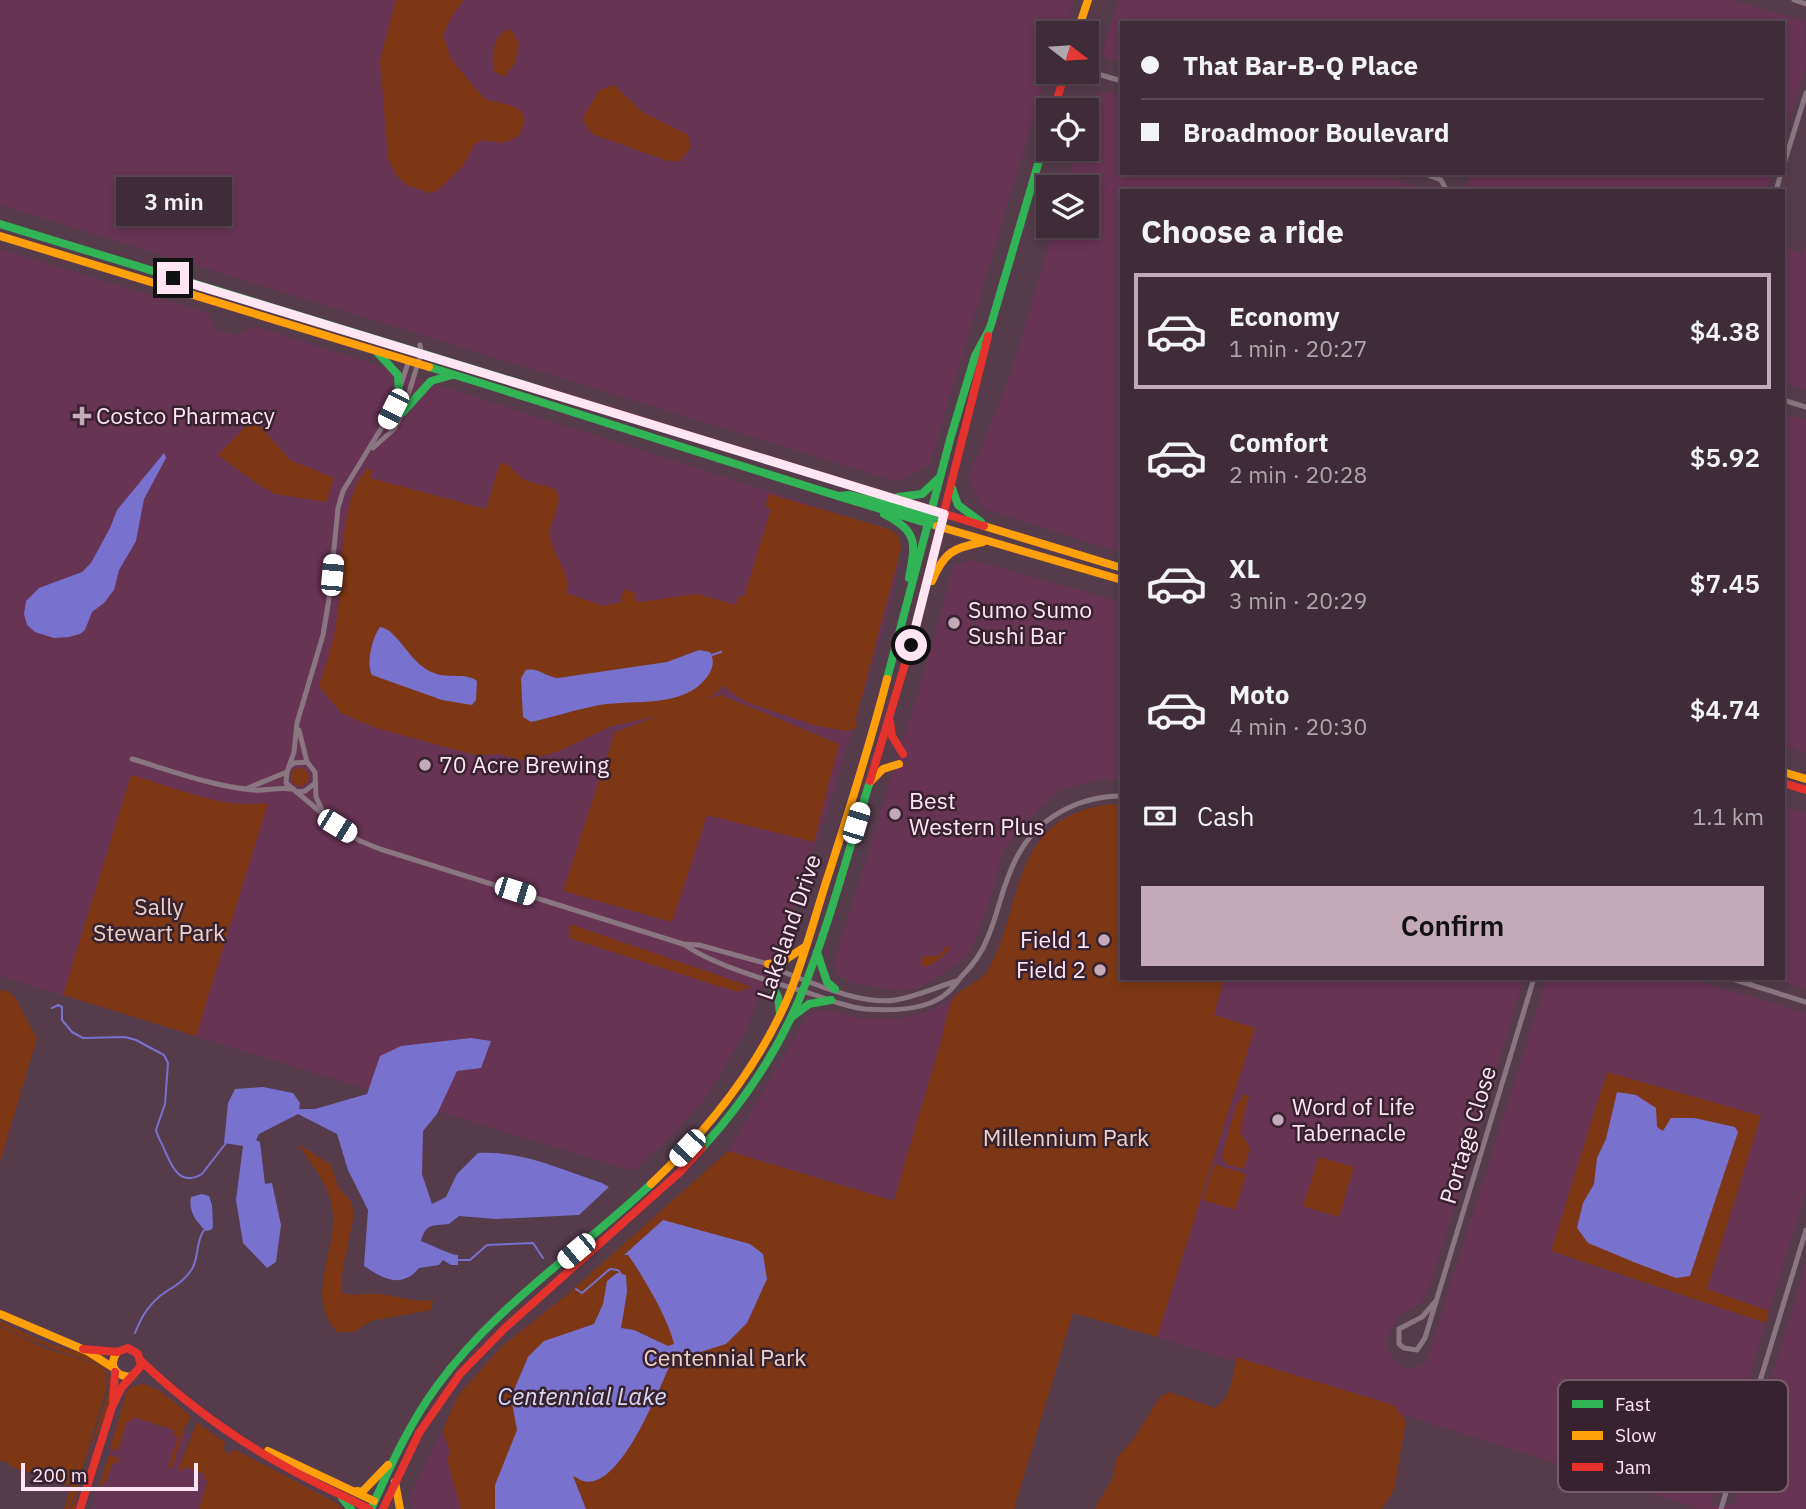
<!DOCTYPE html>
<html lang="en">
<head>
<meta charset="utf-8">
<style>
  body { margin:0; font-family:"IBM Plex Sans",sans-serif; background:#473440; color:#f1f3f6; height:100vh; display:flex; flex-direction:column; font-size:26px; white-space:nowrap }
  * { box-sizing:border-box; margin:0 }
  p { font-size:23px; color:#aea7ae }
  .icon { flex:none; width:38px; height:38px; fill:none; stroke:currentColor; stroke-width:2; stroke-linecap:round; stroke-linejoin:round }
  .map { position:relative; flex:1; overflow:hidden }
  .details { position:absolute; left:1120px; top:189px; width:665px; height:791px; display:flex; flex-direction:column; background:#402c38; border-radius:0px; box-shadow:0 4px 10px #0003,0 0 0 2px #594853 }
  .details>* { flex:none }
  .guide { position:absolute; left:1120px; top:21px; width:665px; height:154px; border-radius:0px; box-shadow:0 4px 10px #0003,0 0 0 2px #594853; display:grid; align-content:center; height:154px; padding:0 21px; background:#402c38 }
  .needle { width:46px; rotate:107deg }
  .tools { position:absolute; left:1036px; top:21px; display:grid; gap:14px }
  .tools a { display:grid; place-items:center; width:63px; height:63px; border-radius:0px; background:#402c38; box-shadow:0 4px 10px #0003,0 0 0 2px #594853; font-size:35px }
  .scale { position:absolute; left:21px; bottom:18px; width:177px; box-sizing:border-box; padding-left:7px; border:4px solid #ffe5f3; border-top:0; font-size:19px; line-height:24px; white-space:nowrap; color:#ffe5f3; -webkit-text-stroke:5px #38222f; paint-order:stroke }
  .end { position:absolute; width:32px; height:32px; margin:-16px; border:9px solid #ffe5f3; background:#111; box-shadow:0 0 0 4px #111 }
  .from { border-radius:50% }
  .bubble { position:absolute; height:49px; border-radius:0px; background:#402c38; box-shadow:0 4px 10px #0003,0 0 0 2px #594853; font-size:23px; font-weight:600; line-height:49px; text-align:center }
  .car { position:absolute; width:21px; height:42px; margin:-21px -10px; border-radius:9px; box-shadow:0 0 5px 2px #0007; background:linear-gradient(#fff 24%,#345 0 40%,#fff 0 76%,#345 0 86%,#fff 0) }
  .guide b { display:flex; align-items:center; gap:24px; height:66px; font-size:26px }
  .guide b+b { border-top:2px solid #594853 }
  .guide i { width:18px; height:18px; background:#f1f3f6 }
  ul { padding:0; list-style:none }
  li { display:flex; align-items:center; gap:21px; height:116px; margin:0 14px 10px; padding:0 7px; border:4px solid transparent; border-radius:0px }
  li div { flex:1 }
  li b { display:block; font-size:26px }
  li em { font-style:normal; font-weight:600 }
  li.active { border-color:#c4aab8 }
  li>.icon { width:63px; height:63px; stroke-width:1.5 }
  h2 { padding:0 21px; font-size:32px; line-height:84px }
  .pay { display:flex; align-items:center; gap:18px; height:77px; padding:0 21px; font-size:26px }
  .pay p { margin-inline-start:auto }
  .action { display:flex; gap:14px; margin-top:auto; padding:14px 21px }
  .action a { flex:1; height:80px; border-radius:0px; background:#c4aab8; color:#111; font-size:28px; font-weight:600; line-height:80px; text-align:center }
  .map>svg:first-child { display:block }
</style>
</head>
<body>
<div class="map">
<svg width="1806" height="1509" viewBox="0 0 1806 1509">
  <rect width="100%" height="100%" fill="#563b4b"/>
  <!-- built -->
  <g fill="#683454">
    <path d="M0 0H1074L1064 33H1048V69L930 464 898 482 0 205Z"/>
    <path d="M1119 0H1731L1805 21 1806 67 1783 137V23H1122V63L1101 56Z"/>
    <path d="M1107 92 1122 96V173H1375L1428 191H1122V553L982 508 968 479 1011 373 1054 226H1087V187H1066L1078 149H1087V121L1095 94Z"/>
    <path d="M1471 173H1772L1766 191H1466Z"/>
    <path d="M1806 245V390L1783 383V248L1803 254Z"/>
    <path d="M0 249 208 313 216 330 238 335 255 326 855 519 895 547 900 565 881 637 835 787 779 952 745 1033 707 1096 666 1142 632 1171 0 976Z"/>
    <path d="M1783 414 1806 420V753L1783 746Z"/>
    <path d="M971 560 1122 602V781L1115 779 1098 780 1060 790 1017 830 1001 857 993 891 974 943 966 957 947 971 919 988 901 991 855 984 839 976 833 966 928 660 953 566Z"/>
    <path d="M1783 806 1806 813V989L1772 978H1783Z"/>
    <path d="M1224 978H1524L1432 1280 1421 1303 1399 1315 1385 1342 1395 1362 1409 1370 1426 1363 1547 978H1687L1806 1013V1192L1769 1311 1707 1290 1761 1116 1552 1252 1766 1323 1711 1505H1734L1806 1263V1509H1701L1157 1337 1255 1029 1213 1015Z"/>
    <path d="M954 997 894 1201 728 1151 808 1014 827 1010 859 1018H901L932 1010Z"/>
    <path d="M122 1413 190 1435 178 1470 183 1467 205 1474 208 1480 199 1509H92Z"/>
    <path d="M443 1430 469 1509H414L408 1500Z"/>
  </g>
  <!-- green -->
  <g fill="#7d3714">
    <path d="M396 0H464L453 14 443 35 451 59 480 94 488 100 513 106 522 112 525 121 519 135 512 140 501 143 483 140 475 144 463 166 437 191 429 193 407 185 397 176 388 159 380 60Z"/>
    <path d="M506 30 512 31 519 44 515 63 504 77 494 71C491 56 493 38 506 30Z"/>
    <path d="M614 85 641 111 688 135 691 147 680 161H668L592 134 584 122V116L599 90Z"/>
    <path d="M251 421 259 425 290 460 334 478 326 502 275 494 256 483 218 455Z"/>
    <path d="M500 463 507 464 524 480 555 489C566 501 548 521 550 536 552 556 572 572 566 593L603 606 622 602 621 598 624 590 636 593 634 600 639 602 698 594 736 605 739 596 744 597 771 509 765 506 769 494 889 529 898 535 901 548 856 719 857 728 846 731 817 726 752 704 741 699 722 685 720 690 707 699 721 695 839 744 814 842 707 815 672 922 563 891 615 732 659 716 611 726 559 751 524 761 500 754 475 755 376 728 341 713 319 686C326 664 334 641 337 617 344 571 337 506 367 468L373 471 370 478 486 509Z"/>
    <circle cx="300" cy="777" r="9"/>
    <path d="M131 775C175 787 222 810 268 803L196 1036 63 995Z"/>
    <path d="M1113 804 1122 805V978H1224L1214 1015 1255 1028 1157 1337 1073 1313 1014 1509H461L447 1460 450 1454 443 1430 457 1397 501 1347 569 1293 728 1151 894 1201C909 1148 925 1095 941 1042 944 1031 948 1004 955 996 964 986 981 982 988 970 1026 901 1009 815 1113 804Z"/>
    <path d="M570 924 752 987 737 992 569 938Z"/>
    <path d="M947 946 951 947C944 955 933 967 921 967L923 956H938Z"/>
    <path d="M0 990 10 992 16 999 37 1039 22 1088H20L21 1092 0 1162Z"/>
    <path d="M1607 1072 1761 1116 1707 1289 1769 1311 1766 1323 1551 1251Z"/>
    <path d="M1243 1094 1249 1096 1240 1132 1250 1148 1244 1169 1226 1164 1222 1156 1237 1102 1241 1100Z"/>
    <path d="M298 1144 331 1165 338 1187 351 1201 354 1215 342 1273V1293C357 1297 363 1293 376 1294 396 1295 413 1303 433 1300L431 1310 371 1321 354 1332H337C305 1296 335 1257 333 1216 332 1187 313 1167 298 1144Z"/>
    <path d="M1319 1157 1354 1167 1339 1217 1303 1206Z"/>
    <path d="M1214 1164 1246 1174 1235 1210 1203 1200Z"/>
    <path d="M0 1321 42 1341 93 1357 106 1368 111 1384H109L106 1373 98 1364C64 1353 32 1342 0 1326Z"/>
    <path d="M0 1327 44 1348 99 1365 105 1374 107 1387 70 1509H64L71 1486 12 1467 7 1462 0 1461Z"/>
    <path d="M1236 1357 1393 1405 1406 1421 1394 1490 1381 1509H1094L1112 1480 1117 1457 1132 1441 1161 1396 1169 1392 1215 1408C1232 1397 1233 1375 1236 1357Z"/>
    <path d="M142 1384C160 1387 178 1405 191 1417L185 1427 172 1468 168 1467 178 1437 173 1435 174 1430 133 1417 131 1422 127 1421 118 1451 110 1448 127 1391 131 1387Z"/>
    <path d="M110 1387C111 1407 103 1422 95 1439 87 1458 77 1489 75 1509H71Z"/>
    <path d="M197 1422 225 1443 223 1450 230 1454 234 1449 335 1502 343 1509H199L208 1480 204 1479 205 1474 184 1467 182 1471 178 1470Z"/>
    <path d="M109 1455 119 1458 118 1464 113 1463 106 1482 99 1487Z"/>
  </g>
  <!-- water -->
  <g fill="#7971ce">
    <path d="M164 453 166 458 144 499 136 541 119 570 114 590 104 603 92 612 85 630 80 634 69 637 54 638 35 632 27 625 24 614 26 601 39 588 82 572 91 563 110 528 117 510Z"/>
    <path d="M380 627C398 629 410 665 434 673 448 679 465 672 477 681L476 700 472 705 442 700 372 675C366 664 372 638 380 627Z"/>
    <path d="M699 650 710 652C715 661 713 669 707 677 683 709 635 699 600 705 577 709 554 717 531 722L523 717 521 678 526 670C538 667 546 677 558 678L667 662Z"/>
    <path d="M471 1038 491 1041 481 1068 457 1071 437 1114 423 1131 422 1174 432 1204 446 1197 457 1174 478 1153C520 1150 562 1170 602 1183L609 1187 579 1215 496 1219 459 1216 449 1224C432 1226 426 1223 421 1241 430 1244 450 1255 458 1255V1265H451L443 1260 439 1265 419 1268C402 1289 383 1279 364 1266L368 1210 348 1170 337 1134 298 1114 259 1134 256 1140 260 1142 265 1184 272 1183 281 1225 276 1262 267 1268 243 1243 236 1200 243 1146 224 1143 228 1103 235 1089 263 1087 293 1093 300 1103 299 1109H315L367 1094 380 1056 401 1046Z"/>
    <path d="M1617 1092 1636 1095 1656 1108 1657 1127 1663 1131 1671 1118H1694L1735 1127 1738 1132 1690 1276 1676 1278 1636 1263 1588 1243 1577 1228 1583 1203 1594 1184 1597 1158 1606 1139Z"/>
    <path d="M202 1194 209 1196 212 1205 213 1227 211 1230 206 1231C196 1222 188 1211 191 1197Z"/>
    <path d="M663 1220 750 1244 763 1254 767 1279 747 1323 726 1344 694 1354H675C662 1380 622 1492 583 1481 579 1480 576 1477 573 1476L586 1509H495V1485L517 1430 511 1397 528 1357 544 1341 594 1324 603 1304 607 1281 617 1273 626 1275 627 1292 621 1328 634 1330 668 1346 674 1344C669 1320 643 1276 628 1255H624Z"/>
  </g>
  <g fill="none" stroke-linecap="round" stroke-linejoin="round">
    <!-- stream -->
    <g stroke="#7971ce" stroke-width="2">
      <path d="M712 655 721 652"/>
      <path d="M52 1008 58 1005 62 1007V1020L72 1032 83 1038 125 1037 136 1040 164 1055 168 1063 165 1104 156 1130C158 1138 162 1143 165 1151 172 1167 180 1187 202 1174L226 1143"/>
      <path d="M458 1260H470L487 1245 533 1243 543 1258"/>
      <path d="M576 1289 582 1293 610 1269 618 1270 621 1274"/>
      <path d="M135 1333C141 1318 147 1307 160 1296 172 1287 186 1281 193 1267 199 1255 196 1241 204 1230"/>
    </g>
    <!-- street -->
    <g stroke="#8a7681" stroke-width="5">
      <path d="M1794 0 1806 4"/>
      <path d="M1087 71 1122 81"/>
      <path d="M1783 167 1806 93"/>
      <path d="M1423 173 1441 180 1447 191"/>
      <path d="M1776 191 1781 173"/>
      <path d="M409 360 393 409 343 491 338 508 329 599 323 635 297 723 294 752 287 772 286 783 337 826 360 841 380 849 683 944 699 945 768 964 770 967C804 979 859 1006 895 1000 917 997 936 987 957 981"/>
      <path d="M1783 400 1806 407"/>
      <path d="M373 448 394 429 403 412 421 353 420 345"/>
      <path d="M299 730 307 762 315 772 316 797 323 812"/>
      <path d="M132 759C172 771 212 786 253 790 266 791 278 787 291 789"/>
      <path d="M290 766 294 763 307 762"/>
      <path d="M248 788 287 772"/>
      <path d="M297 792 305 791 314 784"/>
      <path d="M685 945C715 966 773 982 809 993 827 999 846 1007 865 1009 891 1011 927 1011 947 993 953 988 957 982 961 977 973 965 982 953 988 937 999 911 1003 882 1017 857 1037 818 1078 796 1122 796"/>
      <path d="M1729 978 1806 1002"/>
      <path d="M1435 1302 1422 1317 1399 1329V1344L1404 1348 1417 1350 1425 1338 1534 978"/>
      <path d="M1721 1509 1806 1230"/>
    </g>
    <!-- fast -->
    <g stroke="#30b455" stroke-width="8">
      <path d="M0 224 538 389"/>
      <path d="M377 352 398 375 399 396"/>
      <path d="M429 367C599 419 767 476 937 526"/>
      <path d="M403 412 431 381 452 375"/>
      <path d="M952 488 958 505 981 522"/>
      <path d="M839 496 849 495 935 517"/>
      <path d="M898 497 922 494 940 477"/>
      <path d="M884 514C918 532 916 542 909 578"/>
      <path d="M887 679 951 436 975 356 990 328 1048 130"/>
      <path d="M817 952 827 982 835 989"/>
      <path d="M770 981 778 997 780 1013"/>
      <path d="M793 1016 809 1004 831 1000"/>
      <path d="M702 1148C742 1104 778 1051 801 995 829 926 848 852 870 781"/>
      <path d="M342 1498 351 1509"/>
      <path d="M371 1509C390 1467 409 1424 437 1386 495 1306 580 1251 651 1184"/>
    </g>
    <!-- slow -->
    <g stroke="#ff9f0a" stroke-width="8">
      <path d="M1077 33 1088 0"/>
      <path d="M0 236 429 367"/>
      <path d="M937 526 1122 580"/>
      <path d="M984 526 1122 568"/>
      <path d="M932 581C944 552 953 548 983 542"/>
      <path d="M1783 772 1806 779"/>
      <path d="M871 781 883 769 899 764"/>
      <path d="M768 964 782 962 806 946"/>
      <path d="M651 1184C706 1132 756 1070 787 1000 804 960 815 915 829 873 850 808 870 744 887 679"/>
      <path d="M0 1314 87 1351 112 1367"/>
      <path d="M117 1352C108 1366 115 1376 131 1377"/>
      <path d="M268 1451 374 1501"/>
      <path d="M395 1482 400 1509"/>
      <path d="M357 1491 362 1492 388 1465"/>
    </g>
    <!-- jam -->
    <g stroke="#e5322d" stroke-width="8">
      <path d="M1054 110 1065 72"/>
      <path d="M538 389 984 526"/>
      <path d="M890 722 892 736 903 754"/>
      <path d="M870 781 911 644 988 336"/>
      <path d="M1783 783 1806 790"/>
      <path d="M141 1361C184 1402 235 1439 288 1468 314 1483 342 1495 369 1509"/>
      <path d="M113 1400 115 1372"/>
      <path d="M80 1509 112 1407 122 1387 141 1366 138 1354 128 1348 117 1352 83 1349"/>
      <path d="M383 1509 419 1433 460 1374 505 1328 680 1172 702 1148"/>
    </g>
  </g>
  <g fill="none" stroke-linecap="round" stroke-linejoin="round">
    <!-- route -->
    <path stroke="#ffe5f3" stroke-width="9" d="M173 278 944 514 911 645"/>
  </g>
  <!-- markers -->
  <g fill="#c4aab8" stroke="#38222f" stroke-width="2.5">
    <path d="M78.5 405.5h7v7h7v7h-7v7h-7v-7h-7v-7h7z"/>
    <circle cx="954" cy="623" r="7"/>
    <circle cx="425" cy="765" r="7"/>
    <circle cx="895" cy="814" r="7"/>
    <circle cx="1104" cy="940" r="7"/>
    <circle cx="1100" cy="970" r="7"/>
    <circle cx="1278" cy="1120" r="7"/>
  </g>
  <g text-anchor="middle" stroke-width="5" stroke-linejoin="round" paint-order="stroke">
    <!-- poi labels -->
    <g font-size="23" fill="#ffe5f3" stroke="#38222f" text-anchor="start">
      <text x="96" y="424">Costco Pharmacy</text>
      <text x="968" y="618">Sumo Sumo<tspan x="968" dy="26">Sushi Bar</tspan></text>
      <text x="439" y="773">70 Acre Brewing</text>
      <text x="909" y="809">Best<tspan x="909" dy="26">Western Plus</tspan></text>
      <text x="1090" y="948" text-anchor="end">Field 1</text>
      <text x="1086" y="978" text-anchor="end">Field 2</text>
      <text x="1292" y="1115">Word of Life<tspan x="1292" dy="26">Tabernacle</tspan></text>
    </g>
    <!-- park labels -->
    <g font-size="23" fill="#edd1c5" stroke="#38222f">
      <text x="159" y="915">Sally<tspan x="159" dy="26">Stewart Park</tspan></text>
      <text x="1066" y="1146">Millennium Park</text>
      <text x="725" y="1366">Centennial Park</text>
    </g>
    <!-- street labels -->
    <g font-size="23" fill="#ffe5f3" stroke="#38222f">
      <text transform="translate(789 927) rotate(-71)" y="8">Lakeland Drive</text>
      <text transform="translate(1468 1135) rotate(-73)" y="8">Portage Close</text>
    </g>
    <!-- water labels -->
    <g font-size="24" font-style="italic" fill="#d8d8f2" stroke="#38222f">
      <text x="582" y="1405">Centennial Lake</text>
    </g>
  </g>
  <!-- legend -->
  <rect x="1558" y="1380" width="230" height="112" rx="10" fill="#38222f" stroke="#745c6a" stroke-width="2"/>
  <rect x="1572" y="1400" width="31" height="8" fill="#30b455"/>
  <rect x="1572" y="1431" width="31" height="9" fill="#ff9f0a"/>
  <rect x="1572" y="1463" width="31" height="8" fill="#e5322d"/>
  <g font-size="19" fill="#ffe5f3">
    <text x="1615" y="1411">Fast</text>
    <text x="1615" y="1442">Slow</text>
    <text x="1615" y="1474">Jam</text>
  </g>
</svg>
<div class="tools">
<a><svg class="needle" viewBox="-14 -14 28 28"><path d="M0-13l5 13h-10z" fill="#e53935"/><path d="M0 13l5-13h-10z" fill="#aea7ae"/></svg></a>
<a><svg class="icon" aria-label="locate" viewBox="0 0 24 24"><circle cx="12" cy="12" r="6"/><path d="M12 2v4M12 18v4M2 12h4M18 12h4"/></svg></a>
<a><svg class="icon" aria-label="layers" viewBox="0 0 24 24"><path d="M12 4l9 5-9 5-9-5zM3 14l9 5 9-5"/></svg></a>
</div>
<div class="scale">200 m</div>
<i class="end from" style="left:911px;top:645px"></i>
<i class="end" style="left:173px;top:278px"></i>
<div class="bubble" style="left:116px;top:177px;width:116px">3 min</div>
<i class="car" style="left:393px;top:409px;rotate:207deg"></i>
<i class="car" style="left:332px;top:575px;rotate:5deg"></i>
<i class="car" style="left:856px;top:823px;rotate:17deg"></i>
<i class="car" style="left:337px;top:826px;rotate:122deg"></i>
<i class="car" style="left:515px;top:891px;rotate:108deg"></i>
<i class="car" style="left:687px;top:1148px;rotate:223deg"></i>
<i class="car" style="left:576px;top:1251px;rotate:230deg"></i>
<div class="guide">
<b><i class="from"></i>That Bar-B-Q Place</b>
<b><i></i>Broadmoor Boulevard</b>
</div>
<section class="details">
<h2>Choose a ride</h2>
<ul>
<li class="active"><svg class="icon" aria-label="car" viewBox="0 0 24 24"><path d="M5 17H2v-5l4-1 3-4h7l3 4 3 1v5h-3M9 17h6M6 11h13"/><circle cx="7" cy="17" r="2"/><circle cx="17" cy="17" r="2"/></svg><div><b>Economy</b><p>1 min · 20:27</p></div><em>$4.38</em></li>
<li><svg class="icon" aria-label="car" viewBox="0 0 24 24"><path d="M5 17H2v-5l4-1 3-4h7l3 4 3 1v5h-3M9 17h6M6 11h13"/><circle cx="7" cy="17" r="2"/><circle cx="17" cy="17" r="2"/></svg><div><b>Comfort</b><p>2 min · 20:28</p></div><em>$5.92</em></li>
<li><svg class="icon" aria-label="car" viewBox="0 0 24 24"><path d="M5 17H2v-5l4-1 3-4h7l3 4 3 1v5h-3M9 17h6M6 11h13"/><circle cx="7" cy="17" r="2"/><circle cx="17" cy="17" r="2"/></svg><div><b>XL</b><p>3 min · 20:29</p></div><em>$7.45</em></li>
<li><svg class="icon" aria-label="car" viewBox="0 0 24 24"><path d="M5 17H2v-5l4-1 3-4h7l3 4 3 1v5h-3M9 17h6M6 11h13"/><circle cx="7" cy="17" r="2"/><circle cx="17" cy="17" r="2"/></svg><div><b>Moto</b><p>4 min · 20:30</p></div><em>$4.74</em></li>
</ul>
<div class="pay"><svg class="icon" aria-label="cash" viewBox="0 0 24 24"><path d="M3 7h18v10H3z"/><circle cx="12" cy="12" r="2"/></svg>Cash<p>1.1 km</p></div>
<div class="action"><a>Confirm</a></div>
</section>
</div>
</body>
</html>
